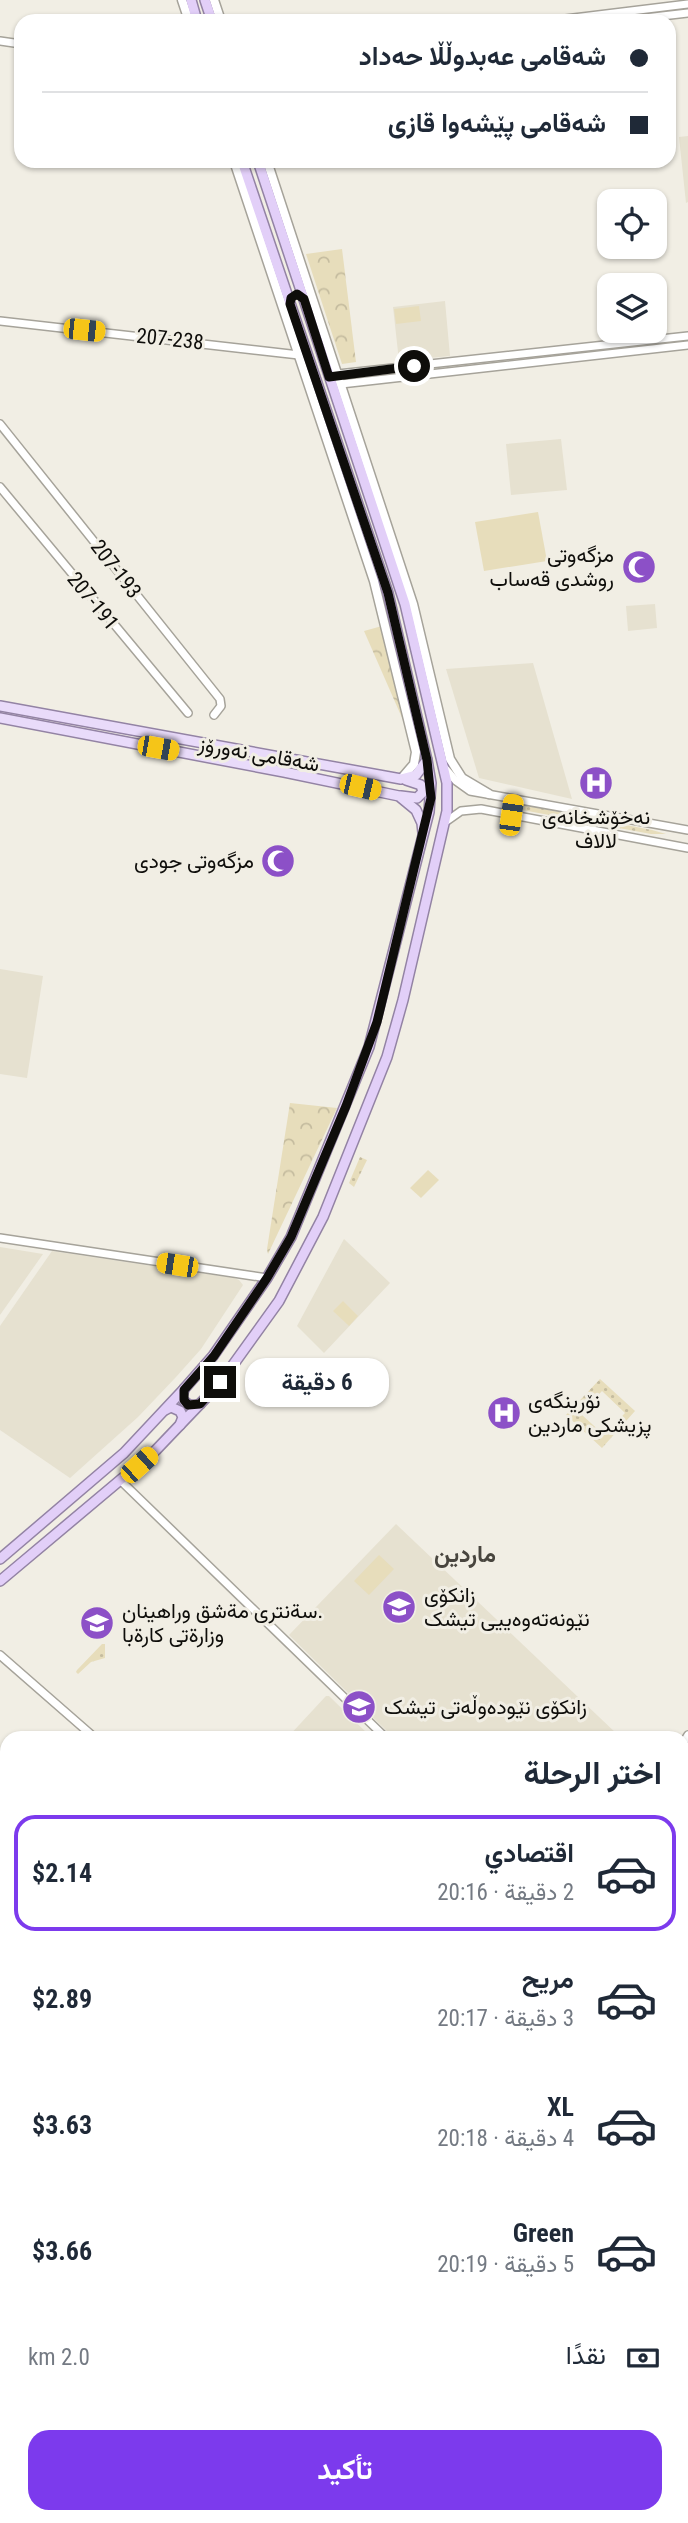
<!DOCTYPE html>
<html lang="ar">
<head>
<meta charset="utf-8">
<style>
  body { margin:0; font-family:"Roboto Condensed",Vazirmatn,sans-serif; background:#f2f2f3; color:#1f2937; direction:rtl; height:100vh; display:flex; flex-direction:column; font-size:26px; white-space:nowrap }
  * { box-sizing:border-box; margin:0 }
  p { font-size:23px; color:#747a83 }
  .icon { flex:none; width:38px; height:38px; fill:none; stroke:currentColor; stroke-width:2; stroke-linecap:round; stroke-linejoin:round }
  .map { position:relative; flex:1; overflow:hidden; direction:ltr }
  .drawer { position:absolute; left:0px; top:1731px; width:690px; height:793px; display:flex; flex-direction:column; background:#fff; border-radius:21px 21px 0 0; box-shadow:0 2px 5px #0004; direction:rtl }
  .drawer>* { flex:none }
  .guide { position:absolute; left:14px; top:14px; width:662px; height:154px; border-radius:21px; box-shadow:0 2px 5px #0004; direction:rtl; display:grid; align-content:center; height:154px; padding:0 28px; background:#fff }
  .buttons { position:absolute; left:597px; top:189px; display:grid; gap:14px }
  .buttons a { display:grid; place-items:center; width:70px; height:70px; border-radius:14px; background:#fff; box-shadow:0 2px 5px #0004; font-size:35px }
  .end { position:absolute; width:32px; height:32px; margin:-16px; border:9px solid #0e0d0a; background:#fff; box-shadow:0 0 0 4px #fff }
  .from { border-radius:50% }
  .bubble { position:absolute; height:49px; border-radius:21px; background:#fff; box-shadow:0 2px 5px #0004; font-size:23px; font-weight:700; line-height:49px; text-align:center; direction:rtl }
  .car { position:absolute; width:21px; height:42px; margin:-21px -10px; border-radius:9px; box-shadow:0 0 5px 2px #0007; background:linear-gradient(#f5c518 24%,#345 0 40%,#f5c518 0 76%,#345 0 86%,#f5c518 0) }
  .guide b { display:flex; align-items:center; gap:24px; height:66px; font-size:26px }
  .guide b+b { border-top:2px solid #e0e1e3 }
  .guide i { width:18px; height:18px; background:#1f2937 }
  ul { padding:0; list-style:none }
  li { display:flex; align-items:center; gap:21px; height:116px; margin:0 14px 10px; padding:0 14px; border:4px solid transparent; border-radius:21px }
  li div { flex:1 }
  li b { display:block; font-size:26px }
  li em { font-style:normal; font-weight:700 }
  li.current { border-color:#7c3aed }
  li>.icon { width:63px; height:63px; stroke-width:1.5 }
  h2 { padding:0 28px; font-size:32px; line-height:84px }
  .pay { display:flex; align-items:center; gap:18px; height:77px; padding:0 28px; font-size:26px }
  .pay p { margin-inline-start:auto }
  .button { display:flex; gap:14px; margin-top:auto; padding:14px 28px }
  .button a { flex:1; height:80px; border-radius:21px; background:#7c3aed; color:#fff; font-size:28px; font-weight:700; line-height:80px; text-align:center }
  .map>svg:first-child { display:block }
</style>
</head>
<body>
<div class="map">
<svg width="688" height="2523" viewBox="0 0 688 2523">
  <defs>
    <pattern id="grass-dots" width="8" height="8" patternUnits="userSpaceOnUse" patternTransform="scale(1.75)"><rect width="8" height="8" fill="#e7ddbb"/><path d="M2 2h.1M6 6h.1" fill="none" stroke="#c5bc9f" stroke-width="1.8" stroke-linecap="round"/></pattern>
    <pattern id="forest-crowns" width="20" height="18" patternUnits="userSpaceOnUse" patternTransform="scale(1.75)"><rect width="20" height="18" fill="#e7ddbb"/><path d="M2 6a3 3 0 1 1 6 0M12 15a3 3 0 1 1 6 0" fill="none" stroke="#c5bc9f"/></pattern>
  </defs>
  <rect width="100%" height="100%" fill="#f1eee4"/>
  <!-- built -->
  <g fill="#e6e1d0">
    <path d="M688 136V202L686 203 679 137Z"/>
    <path d="M445 301 450 356 399 361 393 307Z"/>
    <path d="M561 439 567 490 511 495 506 444Z"/>
    <path d="M655 604 657 628 628 631 626 606Z"/>
    <path d="M533 663 572 799 479 778 446 669Z"/>
    <path d="M0 969 43 976 27 1078 0 1074Z"/>
    <path d="M344 1239 390 1283 324 1353 297 1326Z"/>
    <path d="M0 1247 43 1254 0 1315Z"/>
    <path d="M52 1251 234 1278 239 1280 243 1285 201 1349 176 1377 138 1417 70 1478 0 1430V1326Z"/>
    <path d="M396 1524 618 1735 616 1738H394L289 1635Z"/>
    <path d="M326 1696H329L372 1738H287Z"/>
  </g>
  <!-- grass -->
  <g fill="url(#grass-dots)" fill-rule="evenodd">
    <path d="M517 804 652 830 666 834H651L517 809Z"/>
    <path d="M360 1157 367 1160 354 1187 349 1183Z"/>
    <path d="M600 1379 635 1411 602 1448 566 1415ZM602 1391 625 1413 604 1435 581 1414Z"/>
    <path d="M102 1644H105V1658L91 1662 78 1674 76 1672 77 1670Z"/>
  </g>
  <!-- forest -->
  <g fill="url(#forest-crowns)">
    <path d="M342 249 356 362 342 364 306 254Z"/>
    <path d="M382 626 406 727 364 631Z"/>
    <path d="M290 1103 337 1108 268 1254 267 1249Z"/>
  </g>
  <!-- pitch -->
  <g fill="#e7ddbb">
    <path d="M419 306 421 321 396 324 394 309Z"/>
    <path d="M538 512 547 561 484 571 475 522Z"/>
    <path d="M428 1170 439 1180 421 1198 410 1188Z"/>
    <path d="M343 1301 358 1316 349 1326 333 1311Z"/>
    <path d="M379 1555 394 1569 369 1595 354 1581Z"/>
  </g>
  <g fill="none" stroke-linecap="round" stroke-linejoin="round">
    <!-- stream -->
    <path stroke="#cbb7e6" stroke-width="2" d="M682 2498 688 2497"/>
    <!-- tertiary casing -->
    <g stroke="#a6a39a" stroke-width="10">
      <g id="tertiary">
        <path d="M549 21 688 4"/>
        <path d="M619 21 688 13"/>
        <path d="M0 41 21 44"/>
        <path d="M0 321 299 355"/>
        <path d="M338 374 688 336"/>
        <path d="M341 384 688 345"/>
        <path d="M0 424 220 699 221 706 214 715"/>
        <path d="M0 487 188 713"/>
        <path d="M444 767 456 781 470 791 688 830"/>
        <path d="M444 823 461 811 481 809 688 848"/>
        <path d="M0 1238 267 1278"/>
        <path d="M121 1481 386 1738"/>
        <path d="M0 1655 95 1738"/>
        <path d="M625 1738 626 1736"/>
        <path d="M682 1745 688 1735"/>
        <path d="M682 1861 688 1852"/>
        <path d="M367 2516V2523"/>
      </g>
    </g>
    <!-- secondary casing -->
    <g stroke="#a6a39a" stroke-width="11">
      <g id="secondary">
        <path d="M182 0 189 21"/>
        <path d="M214 0 221 21"/>
        <path d="M234 161 374 581 416 752 414 764 401 779"/>
        <path d="M267 161 413 604 450 759 462 778 489 794"/>
      </g>
    </g>
    <!-- primary casing -->
    <g stroke="#9383a4" stroke-width="12">
      <g id="primary">
        <path d="M0 706 401 779 416 775 427 760"/>
        <path d="M0 718 284 772 399 796 416 810 422 823 423 833"/>
        <path d="M401 796 417 798 423 792 421 785 406 780"/>
      </g>
    </g>
    <!-- trunk casing -->
    <g stroke="#9383a4" stroke-width="12">
      <g id="trunk">
        <path d="M191 0 197 21"/>
        <path d="M205 0 212 21"/>
        <path d="M184 1389 182 1397C185 1405 192 1407 200 1404"/>
        <path d="M165 1410 171 1407 180 1411 183 1417 180 1425"/>
        <path d="M0 1559 124 1453 184 1389 213 1356 267 1278 291 1237 369 1047 429 812 431 783 427 760 388 593 242 161"/>
        <path d="M0 1581 156 1450 220 1383 279 1301 323 1217 387 1057 403 1000 447 811V783L405 604 258 161"/>
        <path d="M0 2342 7 2348"/>
        <path d="M0 2366 7 2372"/>
      </g>
    </g>
    <!-- motorway casing -->
    <g stroke="#9383a4" stroke-width="13">
      <g id="motorway">
        <path d="M682 1787 688 1777"/>
        <path d="M682 1819 688 1809"/>
        <path d="M0 2283H7"/>
        <path d="M0 2305 7 2307"/>
        <path d="M13 2516 14 2523"/>
        <path d="M206 2516 216 2523"/>
        <path d="M340 2516 341 2523"/>
        <path d="M178 2519 181 2523"/>
        <path d="M121 2523 127 2516"/>
        <path d="M144 2523 150 2516"/>
        <path d="M158 2523 165 2516"/>
        <path d="M316 2523 320 2516"/>
      </g>
    </g>
    <!-- tertiary -->
    <use href="#tertiary" stroke="#fff" stroke-width="7"/>
    <!-- secondary -->
    <use href="#secondary" stroke="#fff" stroke-width="8"/>
    <!-- primary -->
    <use href="#primary" stroke="#e9dbfa" stroke-width="9"/>
    <!-- trunk -->
    <use href="#trunk" stroke="#e2cff8" stroke-width="9"/>
    <!-- motorway -->
    <use href="#motorway" stroke="#dac3f7" stroke-width="10"/>
  </g>
  <g fill="none" stroke-linecap="round" stroke-linejoin="round">
    <!-- route -->
    <path stroke="#0e0d0a" stroke-width="9" d="M220 1382 200 1404 188 1405 184 1400V1390L214 1356 267 1278 291 1237 346 1106 377 1022 431 798 427 760 388 593 290 304 291 298 297 294 304 299 329 377 414 366"/>
  </g>
  <!-- icons -->
  <defs>
    <g id="mosque-disc" transform="scale(1.75)"><circle r="9.5" fill="#8c50c7" stroke="#f1eee4"/><path d="M3.5-4.9A6 6 0 1 0 3.5 4.9A5 5 0 1 1 3.5-4.9Z" fill="#fff"/></g>
    <g id="hospital-disc" transform="scale(1.75)"><circle r="9.5" fill="#8c50c7" stroke="#f1eee4"/><path d="M-5-5h3v3.5h4V-5h3V5h-3V1.5h-4V5h-3Z" fill="#fff"/></g>
    <g id="university-disc" transform="scale(1.75)"><circle r="9.5" fill="#8c50c7" stroke="#f1eee4"/><path d="M0-5L7-2L0 1L-7-2ZM-4 1L0 2.5L4 1V4Q0 6-4 4Z" fill="#fff"/></g>
  </defs>
  <g fill-rule="evenodd">
    <use href="#mosque-disc" x="639" y="567"/>
    <use href="#hospital-disc" x="596" y="783"/>
    <use href="#mosque-disc" x="278" y="861"/>
    <use href="#hospital-disc" x="504" y="1413"/>
    <use href="#university-disc" x="399" y="1607"/>
    <use href="#university-disc" x="97" y="1623"/>
    <use href="#university-disc" x="359" y="1707"/>
  </g>
  <g text-anchor="middle" stroke-width="6" stroke-linejoin="round" paint-order="stroke">
    <!-- street labels -->
    <g font-size="21" fill="#0e0d0a" stroke="#f1eee4">
      <text transform="translate(170 339) rotate(6)" y="7">207-238</text>
      <text transform="translate(116 569) rotate(52)" y="7">207-193</text>
      <text transform="translate(93 601) rotate(51)" y="7">207-191</text>
      <text transform="translate(259 754) rotate(10)" y="7">شەقامی نەورۆز</text>
    </g>
    <!-- poi labels -->
    <g font-size="21" fill="#0e0d0a" stroke="#f1eee4" text-anchor="start">
      <text x="614" y="562" text-anchor="end">مزگەوتی<tspan x="614" dy="24">روشدی قەساب</tspan></text>
      <text x="596" y="824" text-anchor="middle">نەخۆشخانەی<tspan x="596" dy="24">لالاف</tspan></text>
      <text x="254" y="868" text-anchor="end">مزگەوتی جودی</text>
      <text x="528" y="1408">نۆرینگەی<tspan x="528" dy="24">پزیشکی ماردین</tspan></text>
      <text x="424" y="1602">زانکۆی<tspan x="424" dy="24">نێونەتەوەییی تیشک</tspan></text>
      <text x="122" y="1618">سةنترى مةشق وراهينان.<tspan x="122" dy="24">وزارةتى كارةبا</tspan></text>
      <text x="384" y="1714">زانکۆی نێودەوڵەتی تیشک</text>
    </g>
    <!-- neighbourhood labels -->
    <g font-size="23" font-weight="bold" fill="#48453e" stroke="#f1eee4">
      <text x="465" y="1562">ماردین</text>
    </g>
  </g>
</svg>
<div class="buttons">
<a><svg class="icon" aria-label="locate" viewBox="0 0 24 24"><circle cx="12" cy="12" r="6"/><path d="M12 2v4M12 18v4M2 12h4M18 12h4"/></svg></a>
<a><svg class="icon" aria-label="layers" viewBox="0 0 24 24"><path d="M12 4l9 5-9 5-9-5zM3 14l9 5 9-5"/></svg></a>
</div>
<i class="end from" style="left:414px;top:366px"></i>
<i class="end" style="left:220px;top:1382px"></i>
<div class="bubble" style="left:245px;top:1358px;width:144px">6 دقيقة</div>
<i class="car" style="left:84px;top:330px;rotate:96deg"></i>
<i class="car" style="left:158px;top:748px;rotate:100deg"></i>
<i class="car" style="left:360px;top:787px;rotate:103deg"></i>
<i class="car" style="left:511px;top:815px;rotate:8deg"></i>
<i class="car" style="left:177px;top:1265px;rotate:279deg"></i>
<i class="car" style="left:139px;top:1465px;rotate:48deg"></i>
<div class="guide">
<b><i class="from"></i>شەقامی عەبدوڵڵا حەداد</b>
<b><i></i>شەقامی پێشەوا قازی</b>
</div>
<section class="drawer">
<h2>اختر الرحلة</h2>
<ul>
<li class="current"><svg class="icon" aria-label="car" viewBox="0 0 24 24"><path d="M5 17H2v-5l4-1 3-4h7l3 4 3 1v5h-3M9 17h6M6 11h13"/><circle cx="7" cy="17" r="2"/><circle cx="17" cy="17" r="2"/></svg><div><b>اقتصادي</b><p>2 دقيقة · 20:16</p></div><em>$2.14</em></li>
<li><svg class="icon" aria-label="car" viewBox="0 0 24 24"><path d="M5 17H2v-5l4-1 3-4h7l3 4 3 1v5h-3M9 17h6M6 11h13"/><circle cx="7" cy="17" r="2"/><circle cx="17" cy="17" r="2"/></svg><div><b>مريح</b><p>3 دقيقة · 20:17</p></div><em>$2.89</em></li>
<li><svg class="icon" aria-label="car" viewBox="0 0 24 24"><path d="M5 17H2v-5l4-1 3-4h7l3 4 3 1v5h-3M9 17h6M6 11h13"/><circle cx="7" cy="17" r="2"/><circle cx="17" cy="17" r="2"/></svg><div><b>XL</b><p>4 دقيقة · 20:18</p></div><em>$3.63</em></li>
<li><svg class="icon" aria-label="car" viewBox="0 0 24 24"><path d="M5 17H2v-5l4-1 3-4h7l3 4 3 1v5h-3M9 17h6M6 11h13"/><circle cx="7" cy="17" r="2"/><circle cx="17" cy="17" r="2"/></svg><div><b>Green</b><p>5 دقيقة · 20:19</p></div><em>$3.66</em></li>
</ul>
<div class="pay"><svg class="icon" aria-label="cash" viewBox="0 0 24 24"><path d="M3 7h18v10H3z"/><circle cx="12" cy="12" r="2"/></svg>نقدًا<p>2.0 km</p></div>
<div class="button"><a>تأكيد</a></div>
</section>
</div>
</body>
</html>
